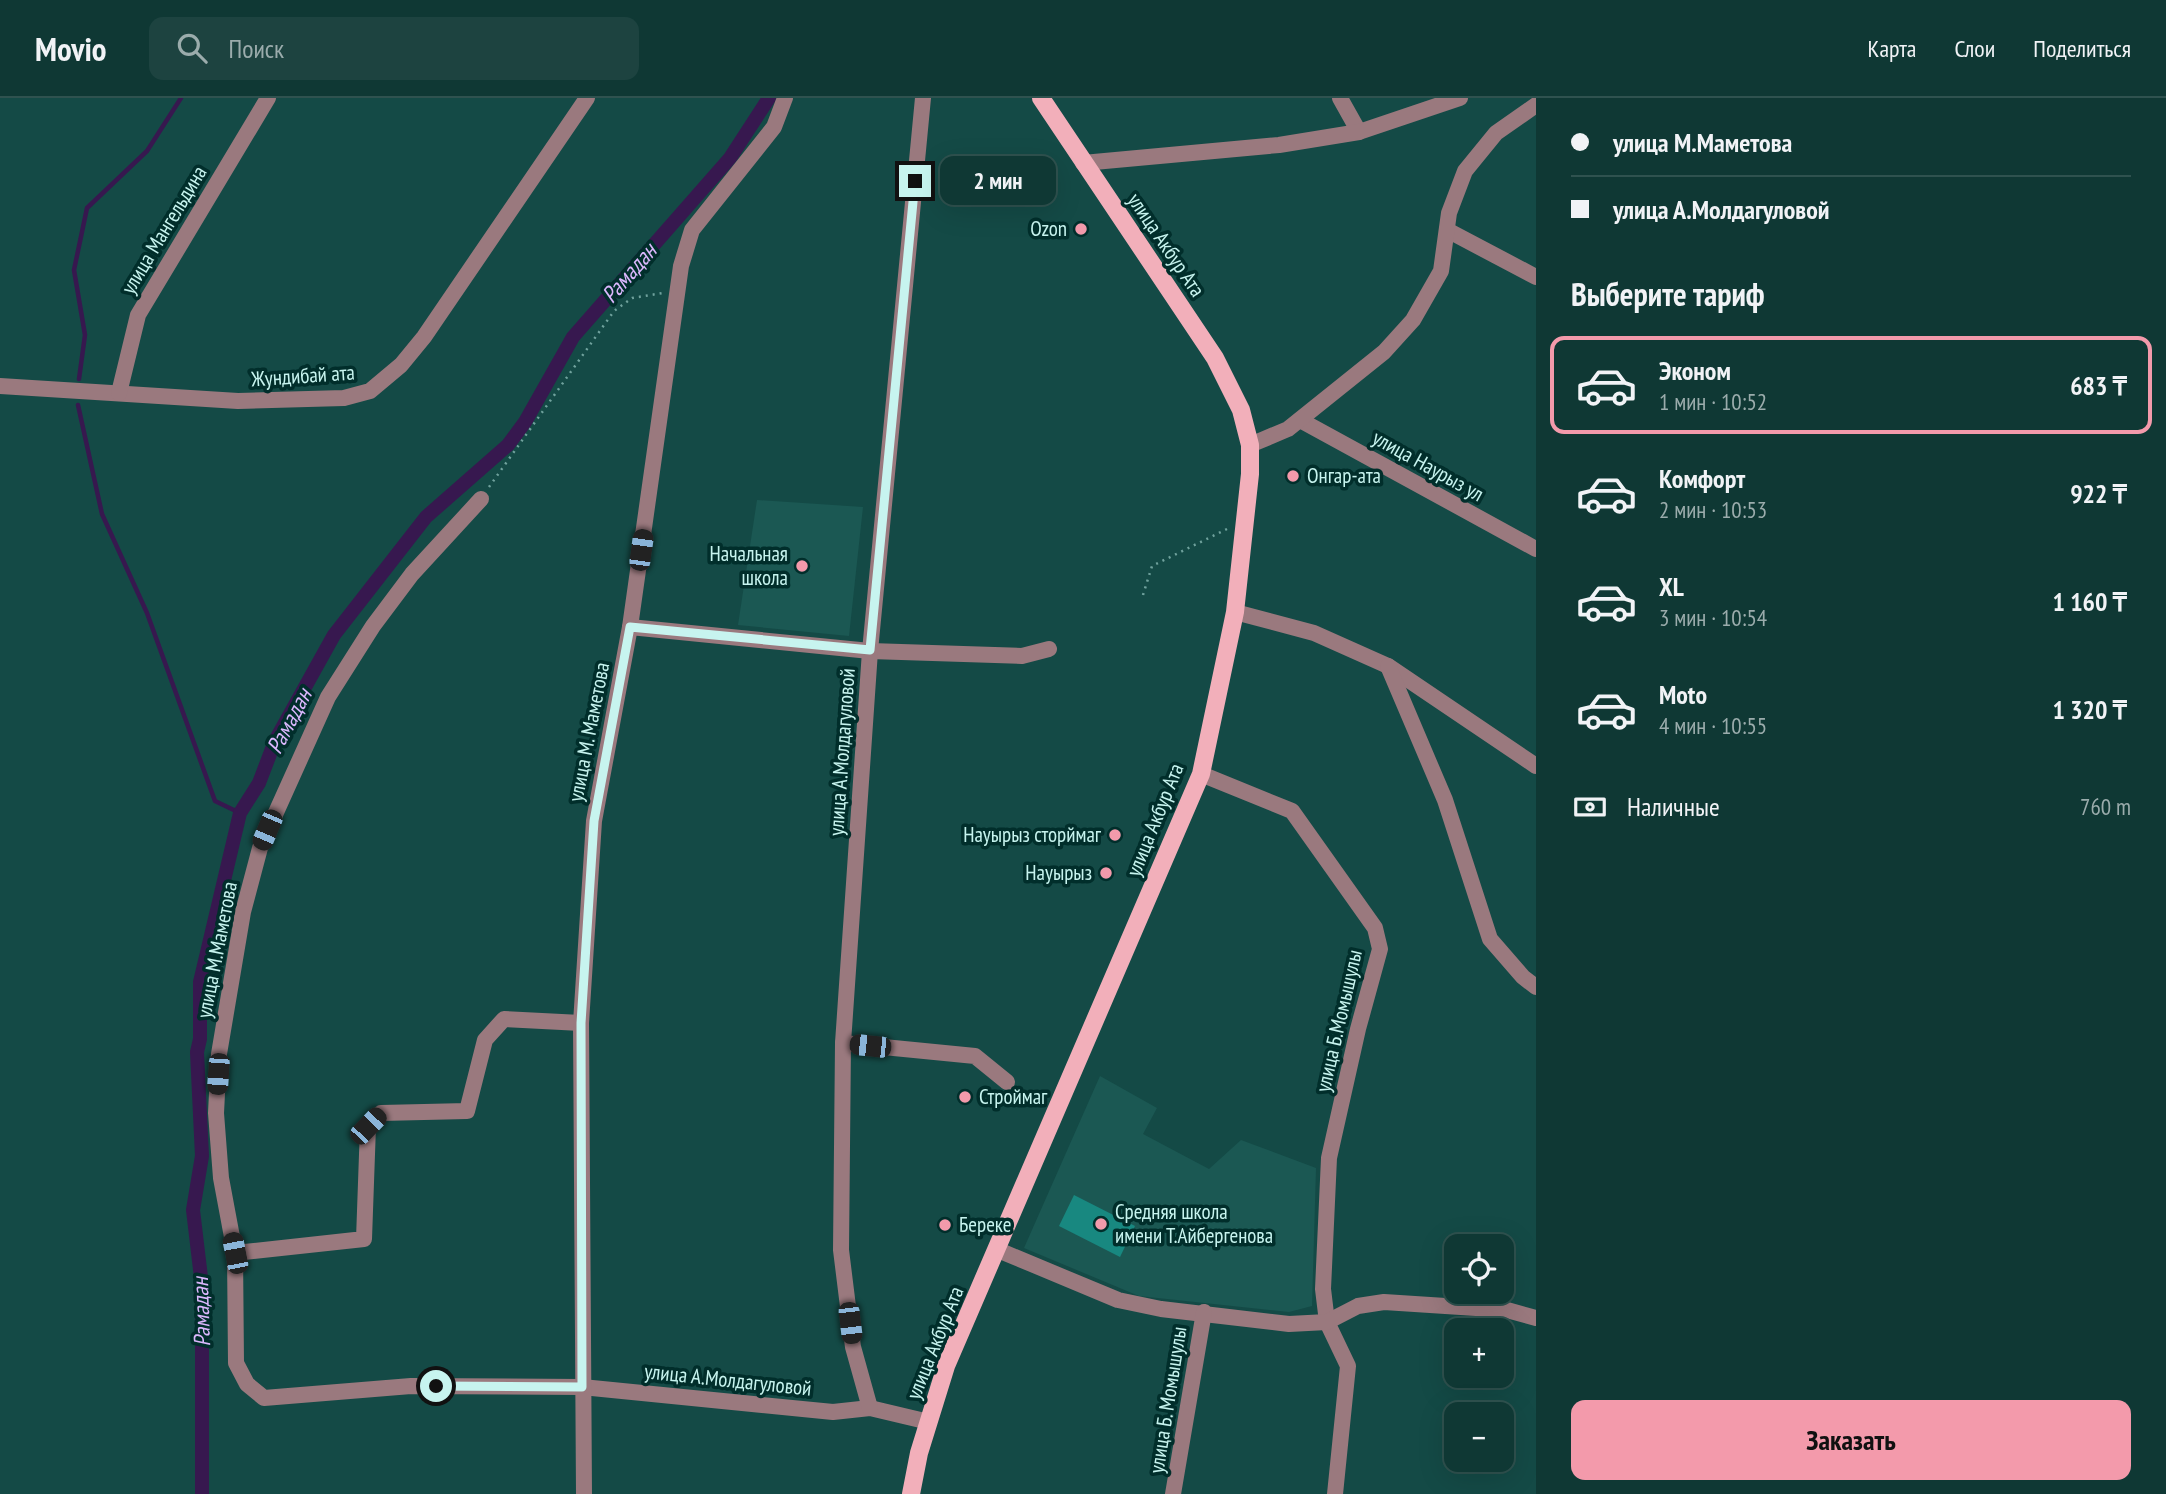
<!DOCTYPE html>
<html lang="ru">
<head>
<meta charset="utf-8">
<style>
  body { margin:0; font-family:"PT Sans Narrow",sans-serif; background:#1d4340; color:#f1f3f6; height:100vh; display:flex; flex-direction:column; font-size:26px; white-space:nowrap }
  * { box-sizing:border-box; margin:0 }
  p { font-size:23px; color:#9bacac }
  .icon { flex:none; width:38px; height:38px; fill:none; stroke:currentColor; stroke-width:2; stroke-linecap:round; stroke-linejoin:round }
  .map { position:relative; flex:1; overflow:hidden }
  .details { display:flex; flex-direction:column; background:#0f3834; width:630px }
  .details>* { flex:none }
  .top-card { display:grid; align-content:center; height:154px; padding:0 35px; background:#0f3834 }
  .controls { position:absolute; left:1444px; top:1136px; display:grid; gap:14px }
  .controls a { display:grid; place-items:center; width:70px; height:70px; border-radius:14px; background:#0f3834; box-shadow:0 7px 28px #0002,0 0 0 2px #2f524f; font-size:35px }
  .end { position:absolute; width:32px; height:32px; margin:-16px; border:9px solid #c7f4ef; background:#111; box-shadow:0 0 0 4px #111 }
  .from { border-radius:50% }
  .bubble { position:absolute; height:49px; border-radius:14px; background:#0f3834; box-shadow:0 7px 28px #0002,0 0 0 2px #2f524f; font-size:23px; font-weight:700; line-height:49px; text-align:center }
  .car { position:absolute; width:21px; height:42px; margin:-21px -10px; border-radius:9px; box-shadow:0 0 5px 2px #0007; background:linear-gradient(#222 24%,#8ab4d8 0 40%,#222 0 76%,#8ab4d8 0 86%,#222 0) }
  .top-card b { display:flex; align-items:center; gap:24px; height:66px; font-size:26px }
  .top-card b+b { border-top:2px solid #2f524f }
  .top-card i { width:18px; height:18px; background:#f1f3f6 }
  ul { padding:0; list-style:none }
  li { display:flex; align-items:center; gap:21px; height:98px; margin:0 14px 10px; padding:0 21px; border:4px solid transparent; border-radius:14px }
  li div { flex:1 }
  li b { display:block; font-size:26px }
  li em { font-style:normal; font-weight:700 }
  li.selected { border-color:#f39aab }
  li>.icon { width:63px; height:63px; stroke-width:1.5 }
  h2 { padding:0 35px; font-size:32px; line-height:84px }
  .pay { display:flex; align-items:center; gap:18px; height:77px; padding:0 35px; font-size:26px }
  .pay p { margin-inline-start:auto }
  .button { display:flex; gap:14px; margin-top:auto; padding:14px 35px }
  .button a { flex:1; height:80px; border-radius:14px; background:#f39aab; color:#111; font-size:28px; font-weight:700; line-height:80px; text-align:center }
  header { display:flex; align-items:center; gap:42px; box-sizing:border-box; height:98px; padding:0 35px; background:#0f3834; border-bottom:2px solid #2f524f }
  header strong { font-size:33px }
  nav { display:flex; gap:38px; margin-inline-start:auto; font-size:24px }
  .search { width:490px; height:63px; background:#1d4340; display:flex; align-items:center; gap:18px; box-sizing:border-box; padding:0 24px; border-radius:14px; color:#9bacac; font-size:26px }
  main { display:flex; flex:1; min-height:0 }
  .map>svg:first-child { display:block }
</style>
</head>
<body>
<header>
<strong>Movio</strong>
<div class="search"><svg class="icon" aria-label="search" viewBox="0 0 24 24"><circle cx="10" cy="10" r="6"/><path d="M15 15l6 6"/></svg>Поиск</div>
<nav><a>Карта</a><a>Слои</a><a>Поделиться</a></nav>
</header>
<main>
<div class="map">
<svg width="1536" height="1396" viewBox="0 0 1536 1396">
  <rect width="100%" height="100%" fill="#144a46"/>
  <!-- built -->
  <g fill="#1b5853">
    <path d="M757 402 863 409 849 538 738 527Z"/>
    <path d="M1100 978 1157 1010 1143 1036 1209 1071 1241 1042 1316 1070 1312 1208 1289 1214 1139 1198 1024 1150Z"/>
  </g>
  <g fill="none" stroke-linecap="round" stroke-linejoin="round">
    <!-- stream -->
    <g stroke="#37184f" stroke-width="4.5">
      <path d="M79 281 85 237 74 172 87 110 147 53 181 0"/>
      <path d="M78 307 102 416 147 515 215 703 240 715"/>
    </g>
    <!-- canal -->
    <path stroke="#37184f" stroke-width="14" d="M202 1396V1188L193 1112 202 1058 197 954 200 941V884L240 715 259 685 275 643 334 537 426 419 508 347 525 324 573 239 730 60 769 0"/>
  </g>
  <!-- building -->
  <path fill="#188880" d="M1074 1097 1135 1128 1120 1159 1059 1128Z"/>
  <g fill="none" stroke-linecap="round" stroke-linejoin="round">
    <!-- path -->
    <g stroke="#70a29d" stroke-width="2.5" stroke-dasharray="2 5" stroke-linecap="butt">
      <path d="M489 389 614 213 632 200 663 195"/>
      <path d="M1143 497 1152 468 1227 431"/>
    </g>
    <!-- minor -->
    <g stroke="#9a797e" stroke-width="16">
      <path d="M1340 0 1359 34"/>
      <path d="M1083 65 1279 47 1359 34 1460 0"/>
      <path d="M1447 132 1536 179"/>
      <path d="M0 288 238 303 344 300 370 293 401 267 424 239 587 0"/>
      <path d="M119 295 138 217 268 0"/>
      <path d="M1300 322 1536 451"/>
      <path d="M1250 347 1288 331 1384 254 1413 222 1441 173 1449 115 1465 73 1496 35 1536 7"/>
      <path d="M481 401 412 476 373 528 328 599 260 750 243 814 219 956 216 1015 221 1080 235 1155 236 1265 247 1286 264 1300 411 1288 582 1289 833 1314 870 1310 929 1324"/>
      <path d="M1235 514 1314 535 1388 568 1536 668"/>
      <path d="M630 529 870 553 1022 558 1049 551"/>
      <path d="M1388 568 1445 702 1490 841 1523 879 1536 889"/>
      <path d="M1201 676 1292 713 1375 830 1380 851 1358 931 1329 1060 1323 1191 1327 1224 1348 1268 1335 1396"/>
      <path d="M843 945 975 958 1007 984"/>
      <path d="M998 1152 1118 1202 1161 1211 1289 1226 1327 1224 1358 1208 1384 1204 1507 1212 1536 1220"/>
      <path d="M235 1155 364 1141 368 1028 381 1015 467 1013 485 942 504 921 581 925"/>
      <path d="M870 1310 853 1249 841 1152 843 945 870 553 923 0"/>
      <path d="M584 1396 581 925 594 723 630 529 681 168 692 132 774 29 785 0"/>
      <path d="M1173 1396 1204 1214"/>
    </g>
    <!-- major -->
    <path stroke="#f2afba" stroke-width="18" d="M911 1396 919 1355 946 1268 1201 676 1235 514 1250 376V347L1241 312 1215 260 1041 0"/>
  </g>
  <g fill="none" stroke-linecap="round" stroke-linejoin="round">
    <!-- route -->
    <path stroke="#c7f4ef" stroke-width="9" d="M436 1288 582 1289 581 925 594 723 630 529 870 552 915 83"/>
  </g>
  <!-- markers -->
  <g fill="#f39aab" stroke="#012e2b" stroke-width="2.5">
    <circle cx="1081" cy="131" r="7"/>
    <circle cx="1293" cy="378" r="7"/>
    <circle cx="802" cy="468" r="7"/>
    <circle cx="1115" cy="737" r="7"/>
    <circle cx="1106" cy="775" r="7"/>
    <circle cx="965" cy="999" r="7"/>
    <circle cx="1101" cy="1126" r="7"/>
    <circle cx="945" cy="1127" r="7"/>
  </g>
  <g text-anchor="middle" stroke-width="7" stroke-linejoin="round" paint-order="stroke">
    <!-- poi labels -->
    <g font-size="21" fill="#c7f4ef" stroke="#012e2b" text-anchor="end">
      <text x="1067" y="138">Ozon</text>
      <text x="1307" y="385" text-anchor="start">Онгар-ата</text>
      <text x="788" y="463">Начальная<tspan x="788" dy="24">школа</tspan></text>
      <text x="1101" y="744">Науырыз сторймаг</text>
      <text x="1092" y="782">Науырыз</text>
      <text x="979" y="1006" text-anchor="start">Строймаг</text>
      <text x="1115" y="1121" text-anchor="start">Средняя школа<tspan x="1115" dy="24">имени Т.Айбергенова</tspan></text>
      <text x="959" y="1134" text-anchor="start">Береке</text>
    </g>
    <!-- street labels -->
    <g font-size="21" fill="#c7f4ef" stroke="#012e2b">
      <text transform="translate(164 132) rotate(-59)" y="7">улица Мангельдина</text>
      <text transform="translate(1166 147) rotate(56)" y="7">улица Акбур Ата</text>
      <text transform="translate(303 278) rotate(-4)" y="7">Жундибай ата</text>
      <text transform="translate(1428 368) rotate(29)" y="7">улица Наурыз ул</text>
      <text transform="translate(589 634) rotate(-79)" y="7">улица М. Маметова</text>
      <text transform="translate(842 654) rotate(-86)" y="7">улица А.Молдагуловой</text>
      <text transform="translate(1155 722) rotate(-68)" y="7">улица Акбур Ата</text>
      <text transform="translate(217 852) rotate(-79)" y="7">улица М.Маметова</text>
      <text transform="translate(1339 923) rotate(-77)" y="7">улица Б.Момышулы</text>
      <text transform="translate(935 1245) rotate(-68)" y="7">улица Акбур Ата</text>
      <text transform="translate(728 1282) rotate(6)" y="7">улица А.Молдагуловой</text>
      <text transform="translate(1168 1302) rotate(-81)" y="7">улица Б. Момышулы</text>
    </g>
    <!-- water labels -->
    <g font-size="23" font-style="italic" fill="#dbb7fd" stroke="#012e2b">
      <text transform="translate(629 175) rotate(-49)" y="8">Рамадан</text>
      <text transform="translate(289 623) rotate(-62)" y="8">Рамадан</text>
      <text transform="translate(201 1214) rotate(-92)" y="8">Рамадан</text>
    </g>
  </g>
</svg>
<div class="controls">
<a><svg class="icon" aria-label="locate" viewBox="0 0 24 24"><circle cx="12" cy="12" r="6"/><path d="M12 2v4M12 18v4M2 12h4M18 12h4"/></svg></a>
<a>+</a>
<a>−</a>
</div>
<i class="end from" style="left:436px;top:1288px"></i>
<i class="end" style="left:915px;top:83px"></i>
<div class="bubble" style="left:940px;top:58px;width:116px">2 мин</div>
<i class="car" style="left:641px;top:452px;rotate:8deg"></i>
<i class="car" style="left:267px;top:732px;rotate:203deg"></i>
<i class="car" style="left:870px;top:948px;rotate:276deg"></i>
<i class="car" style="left:218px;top:976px;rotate:184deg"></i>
<i class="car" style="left:368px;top:1028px;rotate:44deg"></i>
<i class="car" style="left:235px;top:1155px;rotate:349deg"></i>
<i class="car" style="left:850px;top:1225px;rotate:173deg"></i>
</div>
<section class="details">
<div class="top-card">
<b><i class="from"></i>улица М.Маметова</b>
<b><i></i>улица А.Молдагуловой</b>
</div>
<h2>Выберите тариф</h2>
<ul>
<li class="selected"><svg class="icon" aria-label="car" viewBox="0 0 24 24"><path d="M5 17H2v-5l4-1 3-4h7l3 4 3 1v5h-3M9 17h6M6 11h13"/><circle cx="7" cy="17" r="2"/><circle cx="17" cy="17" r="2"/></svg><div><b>Эконом</b><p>1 мин · 10:52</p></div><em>683 ₸</em></li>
<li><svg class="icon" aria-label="car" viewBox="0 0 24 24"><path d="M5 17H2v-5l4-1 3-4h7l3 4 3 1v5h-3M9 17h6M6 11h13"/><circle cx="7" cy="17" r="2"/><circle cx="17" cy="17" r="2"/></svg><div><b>Комфорт</b><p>2 мин · 10:53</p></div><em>922 ₸</em></li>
<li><svg class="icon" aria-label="car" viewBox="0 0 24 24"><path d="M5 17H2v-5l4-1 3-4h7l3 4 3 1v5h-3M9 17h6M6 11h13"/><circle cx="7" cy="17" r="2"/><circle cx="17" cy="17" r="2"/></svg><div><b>XL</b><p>3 мин · 10:54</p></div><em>1 160 ₸</em></li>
<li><svg class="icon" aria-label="car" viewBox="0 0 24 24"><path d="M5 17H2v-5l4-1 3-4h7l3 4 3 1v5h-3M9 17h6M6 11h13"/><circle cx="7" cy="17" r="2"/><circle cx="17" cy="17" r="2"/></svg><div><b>Moto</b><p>4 мин · 10:55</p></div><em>1 320 ₸</em></li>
</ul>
<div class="pay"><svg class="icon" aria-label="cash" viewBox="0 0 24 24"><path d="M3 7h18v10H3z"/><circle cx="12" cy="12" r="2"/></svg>Наличные<p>760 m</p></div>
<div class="button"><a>Заказать</a></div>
</section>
</main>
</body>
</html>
